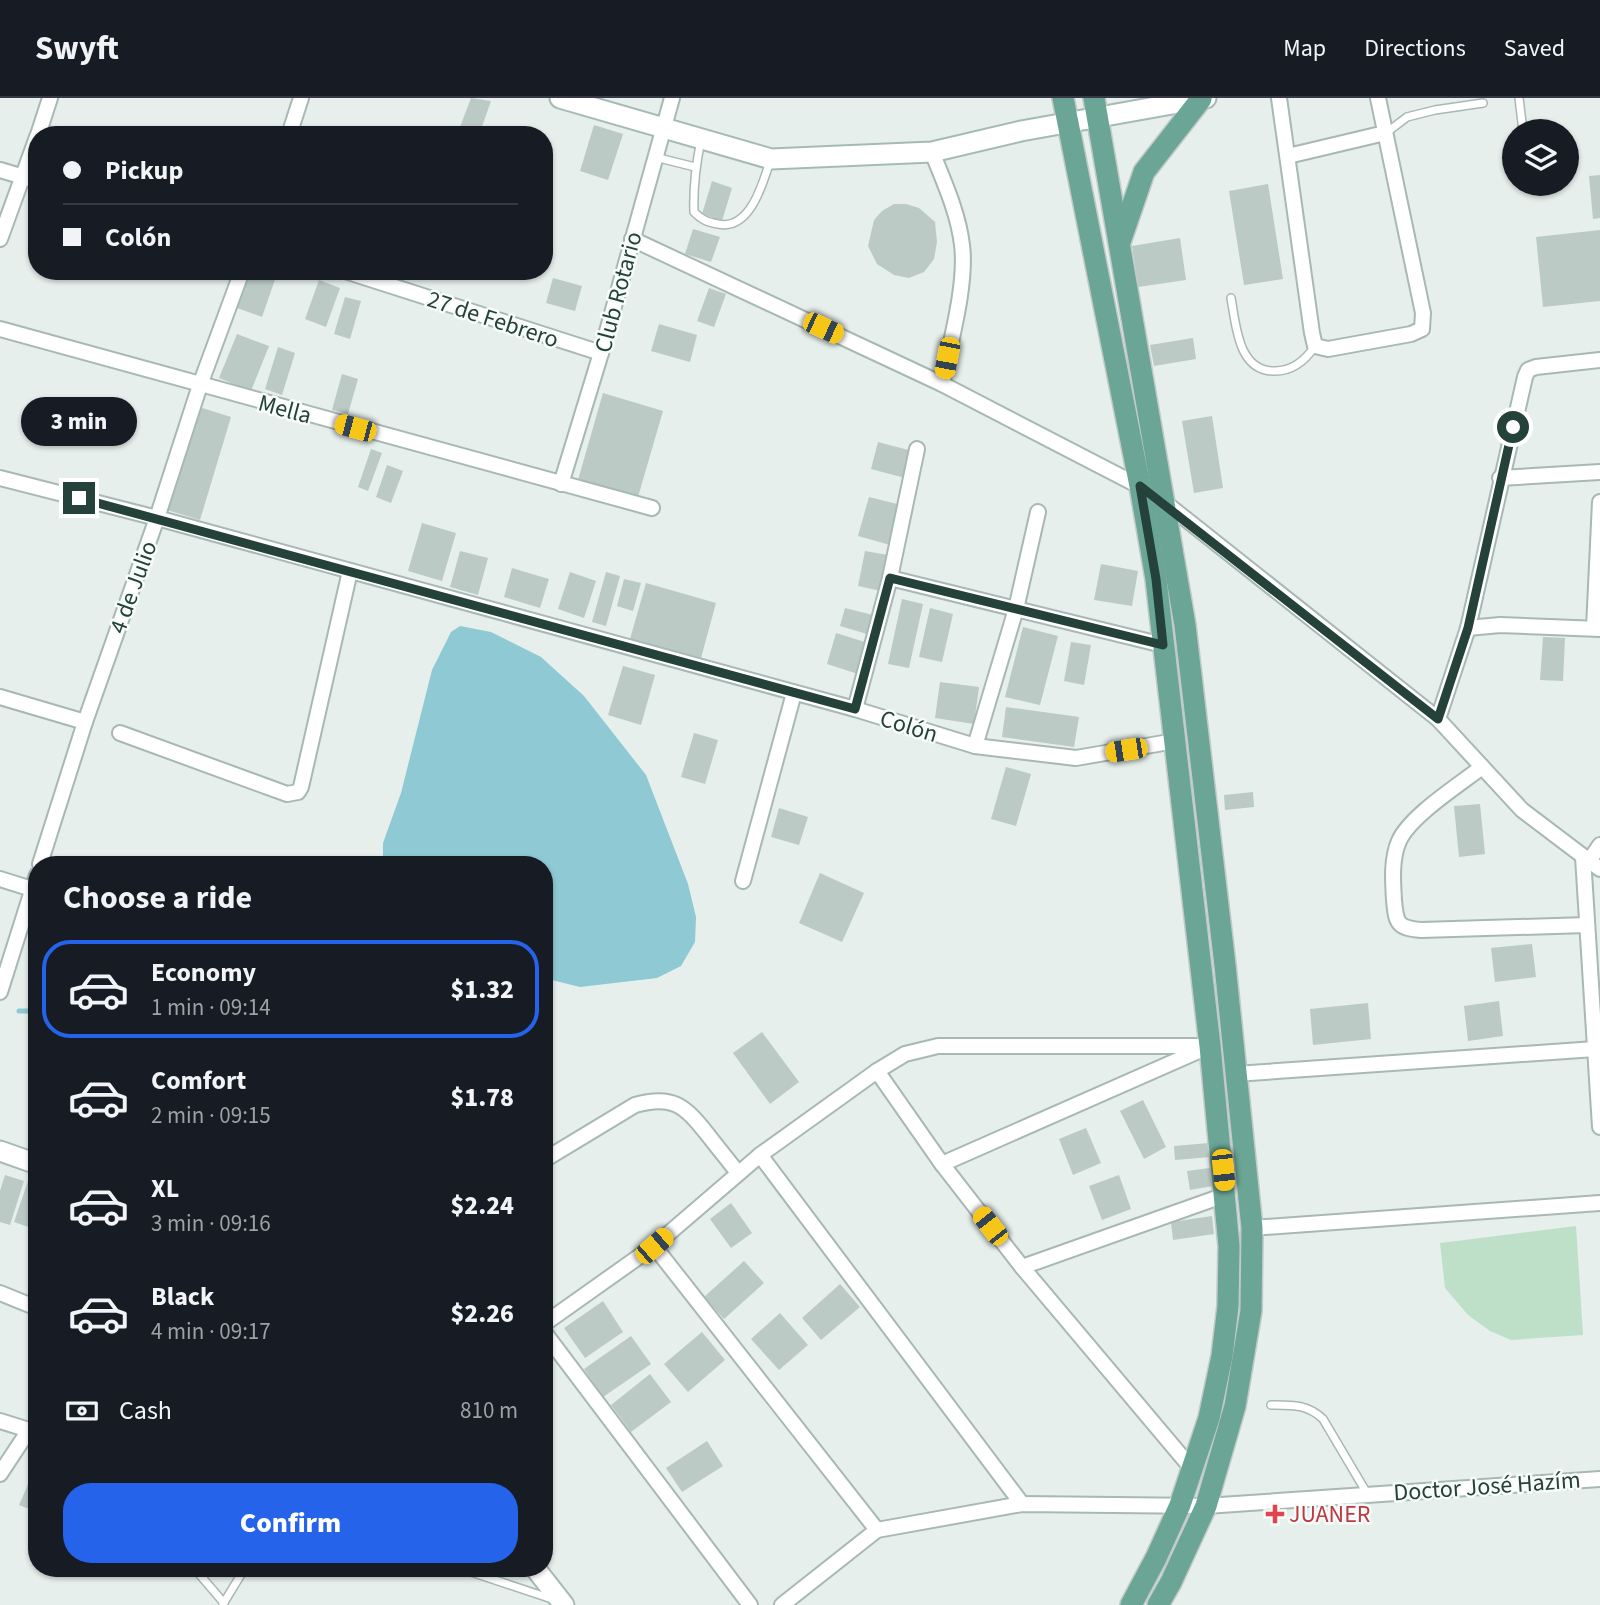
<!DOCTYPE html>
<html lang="en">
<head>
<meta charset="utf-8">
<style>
  body { margin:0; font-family:"Source Sans 3",sans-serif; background:#242831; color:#f1f3f6; height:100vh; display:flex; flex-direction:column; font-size:26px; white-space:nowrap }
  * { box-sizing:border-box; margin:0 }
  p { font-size:23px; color:#9ea1a6 }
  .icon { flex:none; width:38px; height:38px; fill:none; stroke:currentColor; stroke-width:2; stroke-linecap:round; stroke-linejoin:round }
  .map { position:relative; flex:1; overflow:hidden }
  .sheet { position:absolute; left:28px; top:758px; width:525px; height:721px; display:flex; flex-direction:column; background:#171b24; border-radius:28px; box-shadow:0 2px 5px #0004 }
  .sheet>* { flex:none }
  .guide { position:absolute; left:28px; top:28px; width:525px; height:154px; border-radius:28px; box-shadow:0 2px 5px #0004; display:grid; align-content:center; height:154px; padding:0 35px; background:#171b24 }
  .controls { position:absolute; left:1502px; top:21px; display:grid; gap:14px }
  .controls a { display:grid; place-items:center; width:77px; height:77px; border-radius:50%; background:#171b24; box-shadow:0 2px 5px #0004; font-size:35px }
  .end { position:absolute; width:32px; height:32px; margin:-16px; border:9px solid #24423a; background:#fff; box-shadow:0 0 0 4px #fff }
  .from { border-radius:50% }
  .bubble { position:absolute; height:49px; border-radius:24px; background:#171b24; box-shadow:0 2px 5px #0004; font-size:23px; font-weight:800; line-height:49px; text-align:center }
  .car { position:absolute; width:21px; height:42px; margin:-21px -10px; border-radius:9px; box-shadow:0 0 5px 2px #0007; background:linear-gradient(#f5c518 24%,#345 0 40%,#f5c518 0 76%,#345 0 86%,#f5c518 0) }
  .guide b { display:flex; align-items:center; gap:24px; height:66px; font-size:26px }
  .guide b+b { border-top:2px solid #363941 }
  .guide i { width:18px; height:18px; background:#f1f3f6 }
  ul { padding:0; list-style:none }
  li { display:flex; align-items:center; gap:21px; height:98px; margin:0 14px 10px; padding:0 21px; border:4px solid transparent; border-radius:28px }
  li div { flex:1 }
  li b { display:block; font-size:26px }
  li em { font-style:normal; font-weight:800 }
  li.active { border-color:#2563eb }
  li>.icon { width:63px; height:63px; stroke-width:1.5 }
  h2 { padding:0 35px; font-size:32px; line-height:84px }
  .pay { display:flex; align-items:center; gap:18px; height:77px; padding:0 35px; font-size:26px }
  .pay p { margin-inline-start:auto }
  .button { display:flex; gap:14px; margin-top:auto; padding:14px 35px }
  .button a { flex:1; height:80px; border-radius:28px; background:#2563eb; color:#fff; font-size:28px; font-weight:800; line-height:80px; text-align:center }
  header { display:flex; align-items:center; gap:42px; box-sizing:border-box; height:98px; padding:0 35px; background:#171b24; border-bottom:2px solid #363941 }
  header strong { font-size:33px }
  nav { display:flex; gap:38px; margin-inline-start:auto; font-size:24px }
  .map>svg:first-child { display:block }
</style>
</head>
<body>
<header>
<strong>Swyft</strong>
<nav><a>Map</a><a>Directions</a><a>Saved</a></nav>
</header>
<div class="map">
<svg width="1600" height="1507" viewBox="0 0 1600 1507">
  <rect width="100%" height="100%" fill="#e6efeb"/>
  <!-- green -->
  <path fill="#bfe0c8" d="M1576 1128 1583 1237 1511 1242 1490 1233 1468 1217 1445 1190 1440 1145Z"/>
  <!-- water -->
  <path fill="#8ec9d4" d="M460 528 491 534 541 559 584 598 646 677 688 786 696 819 695 844 681 868 657 880 580 889 544 880V766H383V745L401 695 432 572 451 534Z"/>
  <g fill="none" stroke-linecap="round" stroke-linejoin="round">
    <!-- stream -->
    <path stroke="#8ec9d4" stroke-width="5" d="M19 913H37"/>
  </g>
  <!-- building -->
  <g fill="#bbcac4">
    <path d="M471 0 491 3 479 37H457Z"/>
    <path d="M594 27 623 36 608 82 580 73Z"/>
    <path d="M1600 77V120L1593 121 1589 78Z"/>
    <path d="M712 83 732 90 722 123 702 116Z"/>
    <path d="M1268 86 1283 181 1244 187 1229 93Z"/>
    <path d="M894 106H906L919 110 935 124 937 144 934 161 924 174 909 180 894 177 877 166 868 148 874 122 882 113Z"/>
    <path d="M693 131 720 139 711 164 685 156Z"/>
    <path d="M1600 132V203L1543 209 1536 139Z"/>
    <path d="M1180 140 1186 182 1138 189 1132 148Z"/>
    <path d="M250 173H278L262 219 237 210Z"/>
    <path d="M553 180 582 188 575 213 546 205Z"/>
    <path d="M319 182 340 190 326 229 305 221Z"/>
    <path d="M709 190 726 196 714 229 697 223Z"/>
    <path d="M345 199 361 203 350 241 334 236Z"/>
    <path d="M659 226 697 237 690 264 651 253Z"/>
    <path d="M237 236 269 248 251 293 219 280Z"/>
    <path d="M1193 240 1196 261 1154 268 1150 247Z"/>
    <path d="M278 249 295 255 282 297 265 291Z"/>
    <path d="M342 276 358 281 348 316 332 312Z"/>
    <path d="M603 295 663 313 638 399 578 382Z"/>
    <path d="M199 309 231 319 200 422 167 412Z"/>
    <path d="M1212 318 1223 390 1194 395 1182 323Z"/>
    <path d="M878 344 912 353 905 380 871 371Z"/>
    <path d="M371 351 382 355 368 393 358 389Z"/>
    <path d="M387 367 403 373 391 405 376 399Z"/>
    <path d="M869 399 901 407 890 447 858 438Z"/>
    <path d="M422 425 456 435 442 483 408 473Z"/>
    <path d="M460 453 488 460 478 497 450 489Z"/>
    <path d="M865 453 888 457 881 493 858 488Z"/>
    <path d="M1101 466 1138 473 1132 508 1094 502Z"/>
    <path d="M512 470 549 481 540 510 504 499Z"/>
    <path d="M570 474 596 483 584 520 558 511Z"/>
    <path d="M606 474 620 478 606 528 592 524Z"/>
    <path d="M624 481 641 485 633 513 617 508Z"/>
    <path d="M646 485 716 505 701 560 630 541Z"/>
    <path d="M902 501 923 506 909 570 888 566Z"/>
    <path d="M845 510 873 517 867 536 840 528Z"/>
    <path d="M930 510 953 516 942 564 919 559Z"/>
    <path d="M1023 529 1058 538 1040 607 1005 599Z"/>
    <path d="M836 535 868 545 858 576 827 566Z"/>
    <path d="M1543 539 1565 540 1563 583 1540 582Z"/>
    <path d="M1071 544 1091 547 1084 587 1064 583Z"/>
    <path d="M623 568 655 577 641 627 608 617Z"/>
    <path d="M940 584 979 589 974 626 935 620Z"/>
    <path d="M1006 609 1079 619 1074 649 1002 639Z"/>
    <path d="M694 635 718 642 705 686 681 679Z"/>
    <path d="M1006 669 1031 676 1016 728 991 721Z"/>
    <path d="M1253 694 1254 709 1225 712 1224 697Z"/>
    <path d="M1480 706 1485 756 1459 759 1454 708Z"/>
    <path d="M779 710 808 719 799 747 771 739Z"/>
    <path d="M820 775 864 795 842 844 799 825Z"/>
    <path d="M1532 846 1536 879 1495 884 1491 850Z"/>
    <path d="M1499 903 1503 938 1468 943 1464 908Z"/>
    <path d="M1368 905 1371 941 1313 947 1310 911Z"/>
    <path d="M762 934 799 984 770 1006 733 955Z"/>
    <path d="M1143 1002 1166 1049 1144 1061 1120 1013Z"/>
    <path d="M1086 1030 1101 1065 1073 1077 1059 1041Z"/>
    <path d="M1209 1045 1211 1059 1175 1062 1174 1048Z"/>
    <path d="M1210 1070 1213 1088 1190 1092 1187 1073Z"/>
    <path d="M5 1077 24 1083 10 1127 0 1124V1093Z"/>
    <path d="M1119 1077 1131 1111 1102 1122 1089 1088Z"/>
    <path d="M28 1083 37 1086V1132L14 1124Z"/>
    <path d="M731 1105 752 1135 731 1150 710 1121Z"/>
    <path d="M1212 1118 1214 1136 1173 1142 1171 1124Z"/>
    <path d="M744 1163 764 1185 724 1221 704 1199Z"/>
    <path d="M840 1186 860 1209 821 1242 802 1220Z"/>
    <path d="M603 1203 623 1234 585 1260 564 1230Z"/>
    <path d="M780 1215 808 1247 779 1272 751 1241Z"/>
    <path d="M702 1234 725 1262 688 1294 664 1266Z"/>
    <path d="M631 1238 651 1266 603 1299 584 1271Z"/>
    <path d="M650 1276 671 1304 631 1334 611 1307Z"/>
    <path d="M707 1343 723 1368 682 1394 666 1370Z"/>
    <path d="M37 1366V1414L19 1407Z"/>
  </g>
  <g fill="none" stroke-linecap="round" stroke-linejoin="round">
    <!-- lane casing -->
    <g stroke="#a8b8b2" stroke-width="10">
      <g id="lane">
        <path d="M1519 0 1523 33"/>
        <path d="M1386 35 1407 19 1435 12 1483 5"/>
        <path d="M701 42C696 66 693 89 694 114 702 122 707 124 718 126 750 133 763 85 770 63"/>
        <path d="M655 59 695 69"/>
        <path d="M1231 200C1236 227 1238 274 1275 273 1293 273 1305 263 1315 248"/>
        <path d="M1271 1307C1292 1307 1307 1306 1323 1321L1368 1397"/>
        <path d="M194 1470 224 1505"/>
        <path d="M459 1470 552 1501"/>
        <path d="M223 1506 245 1470"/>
      </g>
    </g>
    <!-- street casing -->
    <g stroke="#a8b8b2" stroke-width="18">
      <g id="street">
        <path d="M1279 0 1312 235 1315 248 1328 251 1411 236 1422 231 1423 215 1378 0"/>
        <path d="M38 37 50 0"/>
        <path d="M289 37 301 0"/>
        <path d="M932 54C944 84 958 114 962 147 967 187 950 245 942 286"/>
        <path d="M1288 58 1385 35"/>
        <path d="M0 72 37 83"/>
        <path d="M0 141 37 39"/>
        <path d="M632 141 942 286 1143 390"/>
        <path d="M345 173 601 255"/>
        <path d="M0 231 652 410"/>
        <path d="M0 380 157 420 855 611 975 648 1076 660 1175 643"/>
        <path d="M1500 380 1600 374"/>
        <path d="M561 386 601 255 672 0"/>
        <path d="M1163 403 1438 621 1522 712 1600 771"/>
        <path d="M890 480 1163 547"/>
        <path d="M1468 530 1500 527 1600 531"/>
        <path d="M1594 530 1600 404"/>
        <path d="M0 599 85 624"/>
        <path d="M855 611 890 480 917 351"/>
        <path d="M1438 621 1468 530 1525 279 1528 272 1536 269 1600 262"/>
        <path d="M120 635 287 696 298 694 301 689 350 473"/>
        <path d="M975 648 1016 511 1038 414"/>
        <path d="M1482 669C1459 687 1410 718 1399 743 1391 761 1393 784 1394 802 1396 825 1397 830 1421 832L1587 827"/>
        <path d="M1583 759 1600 1029"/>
        <path d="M1589 763 1600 747"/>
        <path d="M40 766 85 624 157 420 200 287 242 173"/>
        <path d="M0 781 32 791"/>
        <path d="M743 783 794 595"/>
        <path d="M0 894 37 777"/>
        <path d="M877 973 942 1066 1022 1169 1193 1372"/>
        <path d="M1235 976 1595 951"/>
        <path d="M760 1057 1022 1406"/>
        <path d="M544 1062 635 1007C673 996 685 1008 708 1037 718 1050 728 1062 738 1075"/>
        <path d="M942 1066 1203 951"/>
        <path d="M1252 1130 1600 1105"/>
        <path d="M654 1148 877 1432"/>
        <path d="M1022 1169 1225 1097"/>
        <path d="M0 1195 37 1210"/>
        <path d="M544 1226 654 1148 760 1057 877 973 905 956 938 948H1210"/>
        <path d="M544 1234 750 1507"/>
        <path d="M0 1323 29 1332 0 1376"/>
        <path d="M782 1507 877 1432 1022 1406 1206 1408 1600 1381"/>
      </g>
    </g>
    <!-- secondary casing -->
    <g stroke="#a4bbb3" stroke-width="23">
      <g id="secondary">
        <path d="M560 0 771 61 932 54 1021 33 1206 0"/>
        <path d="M0 1053 37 1066"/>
        <path d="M535 1470 564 1507"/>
      </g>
    </g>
    <!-- primary casing -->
    <g stroke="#c2cac8" stroke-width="24">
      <g id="primary">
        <path d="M1063 0 1140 388 1156 481 1210 948 1229 1148 1228 1208 1222 1258 1209 1320 1180 1407 1156 1460 1131 1507"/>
        <path d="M1094 0 1185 527 1225 867 1252 1130 1251 1213 1235 1308 1206 1408 1171 1484 1158 1507"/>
        <path d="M1120 144 1144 74 1201 1"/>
      </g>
    </g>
    <!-- lane -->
    <use href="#lane" stroke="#fff" stroke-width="7"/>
    <!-- street -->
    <use href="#street" stroke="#fff" stroke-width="14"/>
    <!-- secondary -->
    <use href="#secondary" stroke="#fff" stroke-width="19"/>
    <!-- primary -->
    <use href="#primary" stroke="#6aa596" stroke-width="21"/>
  </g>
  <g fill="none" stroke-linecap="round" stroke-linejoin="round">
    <!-- route -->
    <path stroke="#24423a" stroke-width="9" d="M79 400 855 611 890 480 1163 547 1156 481 1140 388 1438 621 1468 530 1513 329"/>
  </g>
  <!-- markers -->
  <path fill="#e0444e" stroke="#f7fbf9" stroke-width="2.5" d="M1271.5 1405.5h7v7h7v7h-7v7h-7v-7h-7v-7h7z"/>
  <g text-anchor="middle" stroke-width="5" stroke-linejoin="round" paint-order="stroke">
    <!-- street labels -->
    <g font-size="24" fill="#24423a" stroke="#f7fbf9">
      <text transform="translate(618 194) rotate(-75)" y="8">Club Rotario</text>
      <text transform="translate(493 221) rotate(18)" y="8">27 de Febrero</text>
      <text transform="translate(285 311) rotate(15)" y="8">Mella</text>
      <text transform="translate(133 489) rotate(-70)" y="8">4 de Julio</text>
      <text transform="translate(909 628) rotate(17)" y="8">Colón</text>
      <text transform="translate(1487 1388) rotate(-4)" y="8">Doctor José Hazím</text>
    </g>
    <!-- health labels -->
    <g font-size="24" fill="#be3a42" stroke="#f7fbf9" text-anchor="start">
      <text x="1289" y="1424">JUANER</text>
    </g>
  </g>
</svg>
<div class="controls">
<a><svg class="icon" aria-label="layers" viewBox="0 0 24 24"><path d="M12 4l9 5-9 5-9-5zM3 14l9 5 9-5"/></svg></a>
</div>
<i class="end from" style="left:1513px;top:329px"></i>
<i class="end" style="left:79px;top:400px"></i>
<div class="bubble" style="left:21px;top:299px;width:116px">3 min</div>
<i class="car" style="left:823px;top:230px;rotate:115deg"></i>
<i class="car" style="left:947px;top:260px;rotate:191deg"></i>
<i class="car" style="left:355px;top:330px;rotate:285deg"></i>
<i class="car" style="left:1126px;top:652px;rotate:261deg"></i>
<i class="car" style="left:1223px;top:1072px;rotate:174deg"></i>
<i class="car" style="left:990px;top:1128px;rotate:322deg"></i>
<i class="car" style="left:654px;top:1148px;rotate:49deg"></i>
<div class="guide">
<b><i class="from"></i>Pickup</b>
<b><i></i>Colón</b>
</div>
<section class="sheet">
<h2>Choose a ride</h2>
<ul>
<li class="active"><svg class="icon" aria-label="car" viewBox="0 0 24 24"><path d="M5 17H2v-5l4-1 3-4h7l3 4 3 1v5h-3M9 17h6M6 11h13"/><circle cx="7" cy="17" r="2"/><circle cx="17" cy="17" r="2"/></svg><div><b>Economy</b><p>1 min · 09:14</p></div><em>$1.32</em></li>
<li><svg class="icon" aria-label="car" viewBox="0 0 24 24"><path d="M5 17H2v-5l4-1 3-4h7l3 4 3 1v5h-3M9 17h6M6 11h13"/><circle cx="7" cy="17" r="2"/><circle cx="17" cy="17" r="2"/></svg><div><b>Comfort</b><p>2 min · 09:15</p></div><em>$1.78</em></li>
<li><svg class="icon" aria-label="car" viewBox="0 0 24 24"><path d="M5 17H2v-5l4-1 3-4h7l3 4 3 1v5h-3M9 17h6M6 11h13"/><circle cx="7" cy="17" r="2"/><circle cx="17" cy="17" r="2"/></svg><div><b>XL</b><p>3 min · 09:16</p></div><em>$2.24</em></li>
<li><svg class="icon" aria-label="car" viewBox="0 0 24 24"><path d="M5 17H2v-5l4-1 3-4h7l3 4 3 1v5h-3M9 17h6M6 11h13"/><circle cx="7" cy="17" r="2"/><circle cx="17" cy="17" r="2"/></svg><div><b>Black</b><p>4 min · 09:17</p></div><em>$2.26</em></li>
</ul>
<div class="pay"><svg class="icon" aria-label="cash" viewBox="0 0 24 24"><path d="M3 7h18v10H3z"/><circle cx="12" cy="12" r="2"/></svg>Cash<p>810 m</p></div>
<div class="button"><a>Confirm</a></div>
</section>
</div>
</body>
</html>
